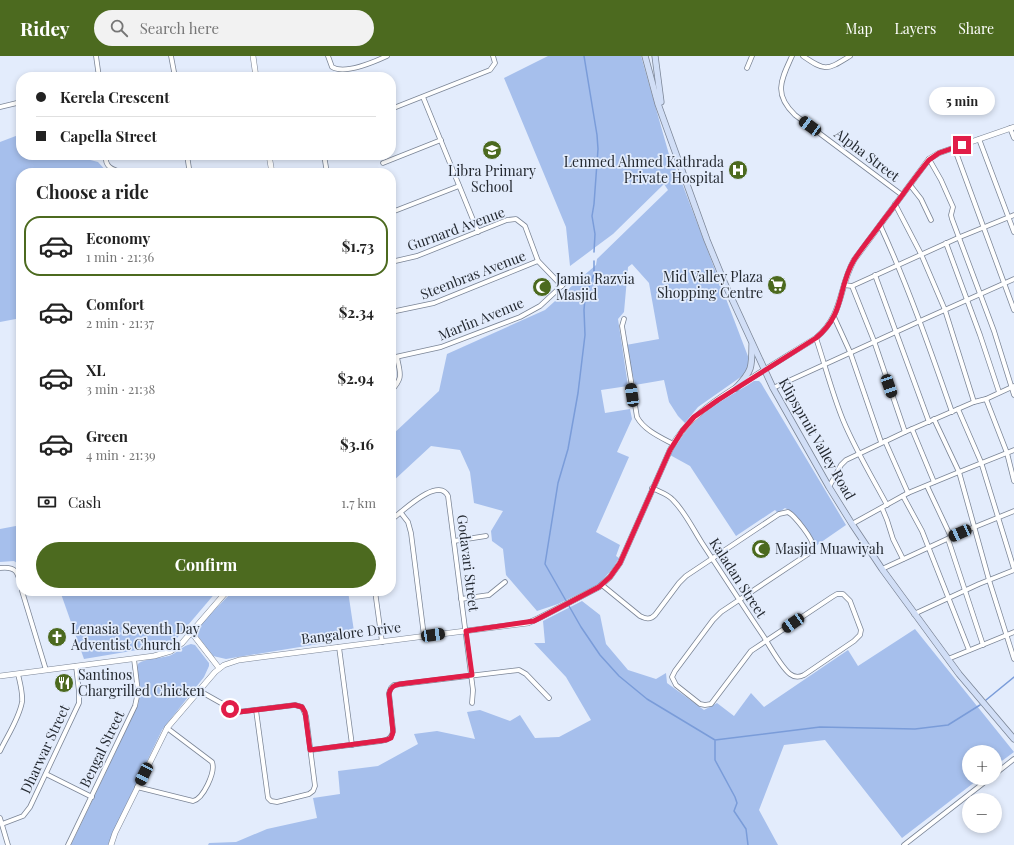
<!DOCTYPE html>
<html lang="en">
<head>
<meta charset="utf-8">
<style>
  body { margin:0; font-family:"Playfair Display",serif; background:#f2f2f2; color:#222; height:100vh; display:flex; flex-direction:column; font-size:15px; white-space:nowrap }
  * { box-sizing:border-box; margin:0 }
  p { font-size:13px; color:#767676 }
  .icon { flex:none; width:22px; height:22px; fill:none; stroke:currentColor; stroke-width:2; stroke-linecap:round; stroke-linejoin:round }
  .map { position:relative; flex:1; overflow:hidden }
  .sheet { position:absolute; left:16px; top:112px; width:380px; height:428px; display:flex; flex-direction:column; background:#fff; border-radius:16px; box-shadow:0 2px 6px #0003 }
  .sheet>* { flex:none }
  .guide { position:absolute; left:16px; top:16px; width:380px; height:88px; border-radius:16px; box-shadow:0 2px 6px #0003; display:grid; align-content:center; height:88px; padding:0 20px; background:#fff }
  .fabs { position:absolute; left:962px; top:689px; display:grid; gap:8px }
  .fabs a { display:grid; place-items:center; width:40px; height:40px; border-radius:50%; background:#fff; box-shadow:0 2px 6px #0003; font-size:20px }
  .end { position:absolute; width:18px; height:18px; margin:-9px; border:5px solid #e11d48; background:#fff; box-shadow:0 0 0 2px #fff }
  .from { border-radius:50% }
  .bubble { position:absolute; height:28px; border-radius:14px; background:#fff; box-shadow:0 2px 6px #0003; font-size:13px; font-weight:700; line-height:28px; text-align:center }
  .car { position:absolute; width:12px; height:24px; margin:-12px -6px; border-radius:5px; box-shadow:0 0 3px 1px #0007; background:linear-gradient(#222 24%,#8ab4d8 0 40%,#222 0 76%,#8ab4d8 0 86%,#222 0) }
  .guide b { display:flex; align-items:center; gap:14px; height:38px; font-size:15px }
  .guide b+b { border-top:1px solid #e0e0e0 }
  .guide i { width:10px; height:10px; background:#222 }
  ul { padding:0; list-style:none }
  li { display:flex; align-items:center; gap:12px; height:60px; margin:0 8px 6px; padding:0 12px; border:2px solid transparent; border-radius:16px }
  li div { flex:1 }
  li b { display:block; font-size:15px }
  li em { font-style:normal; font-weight:700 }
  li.on { border-color:#4c6a1f }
  li>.icon { width:36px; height:36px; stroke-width:1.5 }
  h2 { padding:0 20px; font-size:18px; line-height:48px }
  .pay { display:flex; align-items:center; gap:10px; height:44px; padding:0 20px; font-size:15px }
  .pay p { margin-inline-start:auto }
  .primary-button { display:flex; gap:8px; margin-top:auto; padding:8px 20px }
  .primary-button a { flex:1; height:46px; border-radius:24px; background:#4c6a1f; color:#fff; font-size:16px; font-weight:700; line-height:46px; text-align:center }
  header { display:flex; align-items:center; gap:24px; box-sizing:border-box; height:56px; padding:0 20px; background:#4c6a1f; color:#fff }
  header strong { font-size:19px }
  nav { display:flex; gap:22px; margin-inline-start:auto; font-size:14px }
  .search { width:280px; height:36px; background:#f2f2f2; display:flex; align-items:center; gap:10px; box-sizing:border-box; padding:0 14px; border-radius:22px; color:#767676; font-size:15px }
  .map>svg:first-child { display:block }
</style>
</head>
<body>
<header>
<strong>Ridey</strong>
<div class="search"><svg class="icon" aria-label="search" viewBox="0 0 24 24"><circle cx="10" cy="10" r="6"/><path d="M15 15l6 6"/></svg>Search here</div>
<nav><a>Map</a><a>Layers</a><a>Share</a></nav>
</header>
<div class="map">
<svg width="1014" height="789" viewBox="0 0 1014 789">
  <rect width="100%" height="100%" fill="#e3ecfc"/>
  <!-- green -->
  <g fill="#a6bfec">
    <path d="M548 0H641L670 102 680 122 749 303 750 307 745 318 698 351 685 367 678 360 669 346 664 324 635 329 626 289 659 283 649 227 632 208 628 211 624 256 618 263 628 330 601 334 605 357 630 353 632 363 617 396 629 401 596 476 620 489 616 500 619 502 613 512 599 528 558 548 537 555 506 519 503 493 492 485 491 475 503 455 474 447 470 416 460 394 431 390 391 427V380L439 335 447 298 545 254 582 221 596 209 597 203 668 134 664 128 613 178 570 210 566 171 504 22Z"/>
    <path d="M21 78V99H78L79 101 98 106 108 117H21V262L0 266V86Z"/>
    <path d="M754 325H759L761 327 846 469 817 489 792 456 785 452 778 457 775 454 736 480 690 410 670 399C679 384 688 371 701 360 716 347 737 336 754 325Z"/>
    <path d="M21 469V510L14 505 0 506V473Z"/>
    <path d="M60 535H217L177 582 161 590 84 603Z"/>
    <path d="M233 535H348L355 582 226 603 213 600 197 579 199 570Z"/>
    <path d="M582 545 600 559 606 588 628 614 656 623 666 617 667 627 704 654 717 647 734 660 751 637 764 651 848 594 858 610 915 573 1014 696 995 710V696H969V722H980L902 782 825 684 784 689 759 754 778 789H208L209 787 236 786 267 773 317 762 313 742 340 738 338 715 378 710 418 688 414 678 437 675 475 683 467 656 480 654 510 665 520 659 535 682 559 681 591 664 566 621 534 587H545L543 565Z"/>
    <path d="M191 588 195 589 209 607V610L204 621 162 674 114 774 108 789H71L138 649C142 634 135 621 138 608 143 603 161 602 169 600 177 597 182 590 191 588Z"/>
  </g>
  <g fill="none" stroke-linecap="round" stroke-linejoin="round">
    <!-- stream -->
    <g stroke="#7a9cd9" stroke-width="1.5">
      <path d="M584 0 597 79 598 93 594 148 592 160 595 178 594 196"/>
      <path d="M594 205V218L585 242 584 254 585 279 578 337 568 393 558 427 545 508 581 571 600 599 619 620 647 643 715 684 820 671 915 673 948 669 980 649"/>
      <path d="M986 644 1014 621"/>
      <path d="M715 685V704L735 741 737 747 734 755 746 773 748 789"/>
    </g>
    <!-- minor casing -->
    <g stroke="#7b8596" stroke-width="5.5">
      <g id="minor">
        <path d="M96 0 99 21"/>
        <path d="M171 0 175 21"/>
        <path d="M328 0 332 11C345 19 374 6 387 0"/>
        <path d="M792 0C781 24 773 38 795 59L902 139"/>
        <path d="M803 0C826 16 827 14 850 0"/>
        <path d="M747 12 752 0"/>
        <path d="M423 41 478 176"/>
        <path d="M0 51 21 46"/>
        <path d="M391 53 490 14 495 7 493 0"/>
        <path d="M1010 72 1014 82"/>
        <path d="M979 83 1014 176"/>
        <path d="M954 91 1014 254"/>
        <path d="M106 99C104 112 114 114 124 117"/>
        <path d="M187 99 189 112 188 117"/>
        <path d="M324 99 327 117"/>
        <path d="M929 103 941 124 953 151 951 159 952 163 994 275 1014 339"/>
        <path d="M383 107 441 84"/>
        <path d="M910 129 921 143 931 164"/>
        <path d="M895 148 921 198 945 254 974 346"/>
        <path d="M392 156 459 130"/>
        <path d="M880 169C908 230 930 293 952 356"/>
        <path d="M946 187 980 279 999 336"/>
        <path d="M391 206 417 200 507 164 516 163 525 170 538 205 562 230"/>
        <path d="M875 219 929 366"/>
        <path d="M844 229 852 230 874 285 905 376"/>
        <path d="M852 230 960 181 1014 159"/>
        <path d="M391 256 434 247 538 205"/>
        <path d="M834 261 850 296 881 386"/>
        <path d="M624 263 622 270 637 361C644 374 660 381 673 388"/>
        <path d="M816 282C825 309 832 337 843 364 855 393 872 421 887 449"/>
        <path d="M391 302 441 291 520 261 540 250 568 224"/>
        <path d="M773 332 920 265 1014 223"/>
        <path d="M391 335C404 321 400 318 397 301"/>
        <path d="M986 343 1007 397 1014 425"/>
        <path d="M958 353 981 406 1014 513"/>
        <path d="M934 363 959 416 989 524 1014 603"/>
        <path d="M912 373 934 426"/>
        <path d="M885 385 908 437"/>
        <path d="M927 430 951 481"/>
        <path d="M829 431 841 409 846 404 905 376 974 346 986 343 1014 330"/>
        <path d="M903 440 922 475 969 594"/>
        <path d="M882 452 887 464 893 483 903 503"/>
        <path d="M401 457 408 466 411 477 424 580"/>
        <path d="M391 464C402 456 438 420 448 440L473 634 472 647"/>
        <path d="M852 468 908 437 959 416 1014 394"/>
        <path d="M948 483 983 589"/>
        <path d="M454 485 486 480"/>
        <path d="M0 512C17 510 18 517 21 531"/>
        <path d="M882 513 960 477 1014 455"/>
        <path d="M602 529 640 560C646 563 650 564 655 559L679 527 686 520 779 458 788 456C795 460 813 483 813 490 813 494 810 496 808 498L721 556 713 564 675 615 672 621 676 629 700 648 705 649 711 648 751 595 832 541 837 538H843L850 545 861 574 860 579 854 585 804 619C800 621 795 622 790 618 782 612 770 591 764 581 743 550 723 519 702 487 693 473 685 456 673 444 668 438 660 436 652 432"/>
        <path d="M22 535 46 614"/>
        <path d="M375 535 382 586"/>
        <path d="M461 543 489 539 505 526"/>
        <path d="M914 558 979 528 1014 514"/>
        <path d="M339 591 352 689"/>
        <path d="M948 603 1014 576"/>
        <path d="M198 634 237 656 295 649 302 651 306 660 315 730 313 735 309 738 277 746 271 745 268 742 256 654"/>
        <path d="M311 694 381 685C389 684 393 681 393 673L389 637 391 632 394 629 519 614 526 618 549 642"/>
        <path d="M0 695C7 680 19 663 22 646 23 637 20 627 18 618"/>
        <path d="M46 718 92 741"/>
        <path d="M995 718 1014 703"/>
        <path d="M137 731 193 745C203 743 216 716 212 706L167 672"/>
        <path d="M0 762 8 789"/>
        <path d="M2 768 23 760 30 751 79 647V636L76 610"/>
        <path d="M68 789 135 650 138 636 134 603"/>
        <path d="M904 789 990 722"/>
      </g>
    </g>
    <!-- tertiary casing -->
    <g stroke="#7b8596" stroke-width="6">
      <g id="tertiary">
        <path d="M253 0 256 21"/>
        <path d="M269 99 272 117"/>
        <path d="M191 576 219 612"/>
        <path d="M0 620 154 600 171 595 182 587 227 535"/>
        <path d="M111 789 115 777 167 672 215 616 224 609 239 604 528 567 539 562 599 531 610 521 620 507 670 394C687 359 724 339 756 319 776 307 796 294 816 282 844 258 838 233 854 204L929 103 939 97 1014 71"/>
      </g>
    </g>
    <!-- secondary casing -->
    <g stroke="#7b8596" stroke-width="7">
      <g id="secondary">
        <path d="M645 0 658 48 707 184 725 228 773 332 829 431 852 468 882 513 959 618 1014 683"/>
        <path d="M655 0 661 46"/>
        <path d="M736 332C752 315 752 312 752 289"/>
      </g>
    </g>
    <!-- minor -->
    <use href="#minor" stroke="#fff" stroke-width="4"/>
    <!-- tertiary -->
    <use href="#tertiary" stroke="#fff" stroke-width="5"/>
    <!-- secondary -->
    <use href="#secondary" stroke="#d1def6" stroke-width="5.5"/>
  </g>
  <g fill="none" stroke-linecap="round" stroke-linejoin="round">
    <!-- route -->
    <path stroke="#e11d48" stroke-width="5" d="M230 653 239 656 295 649 302 651 305 656 310 694 386 684 391 682 393 676 389 638C390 631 394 629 400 628L472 619 466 575 534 565 599 531 610 521 620 507 670 394 682 375 694 361 718 344 816 282C846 257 837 232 854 204 864 189 875 176 885 162 900 143 914 122 929 104L939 97 962 89"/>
  </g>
  <!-- icons -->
  <defs>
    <g id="school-disc" transform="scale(1)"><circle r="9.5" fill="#4c6a1f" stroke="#e3ecfc"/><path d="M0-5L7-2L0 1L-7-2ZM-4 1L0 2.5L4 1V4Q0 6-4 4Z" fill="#fff"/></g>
    <g id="hospital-disc" transform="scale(1)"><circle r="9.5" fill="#4c6a1f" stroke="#e3ecfc"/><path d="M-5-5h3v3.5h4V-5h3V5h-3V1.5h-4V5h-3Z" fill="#fff"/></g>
    <g id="supermarket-disc" transform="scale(1)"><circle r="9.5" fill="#4c6a1f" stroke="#e3ecfc"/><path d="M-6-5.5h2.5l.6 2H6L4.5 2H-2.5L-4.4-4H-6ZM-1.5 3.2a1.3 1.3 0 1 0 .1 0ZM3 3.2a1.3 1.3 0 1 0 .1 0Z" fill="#fff"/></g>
    <g id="mosque-disc" transform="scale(1)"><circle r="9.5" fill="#4c6a1f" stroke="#e3ecfc"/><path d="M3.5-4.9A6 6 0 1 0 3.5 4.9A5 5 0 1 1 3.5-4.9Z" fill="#fff"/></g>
    <g id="church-disc" transform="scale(1)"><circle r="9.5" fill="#4c6a1f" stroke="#e3ecfc"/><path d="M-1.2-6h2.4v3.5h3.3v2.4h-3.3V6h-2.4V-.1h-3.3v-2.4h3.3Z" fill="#fff"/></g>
    <g id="restaurant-disc" transform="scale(1)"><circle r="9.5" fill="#4c6a1f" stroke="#e3ecfc"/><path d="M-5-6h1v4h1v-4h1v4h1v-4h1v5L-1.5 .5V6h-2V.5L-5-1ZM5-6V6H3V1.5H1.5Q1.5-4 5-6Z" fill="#fff"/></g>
  </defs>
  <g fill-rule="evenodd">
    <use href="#school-disc" x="492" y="94"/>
    <use href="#hospital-disc" x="738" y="114"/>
    <use href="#supermarket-disc" x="777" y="229"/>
    <use href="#mosque-disc" x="542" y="231"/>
    <use href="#mosque-disc" x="761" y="493"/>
    <use href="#church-disc" x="57" y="581"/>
    <use href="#restaurant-disc" x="64" y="627"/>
  </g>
  <g text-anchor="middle" stroke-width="3.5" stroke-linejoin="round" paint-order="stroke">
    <!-- street labels -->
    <g font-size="14" fill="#242930" stroke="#e3ecfc">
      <text transform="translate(867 99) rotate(37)" y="5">Alpha Street</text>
      <text transform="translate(456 173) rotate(-20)" y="5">Gurnard Avenue</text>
      <text transform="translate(473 219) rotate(-21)" y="5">Steenbras Avenue</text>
      <text transform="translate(481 263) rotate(-22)" y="5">Marlin Avenue</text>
      <text transform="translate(817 383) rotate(60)" y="5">Klipspruit Valley Road</text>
      <text transform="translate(468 507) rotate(83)" y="5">Godavari Street</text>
      <text transform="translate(738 522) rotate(57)" y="5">Kaladan Street</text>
      <text transform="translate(351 577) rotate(-7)" y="5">Bangalore Drive</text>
      <text transform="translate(45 693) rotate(-65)" y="5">Dharwar Street</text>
      <text transform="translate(102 693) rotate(-64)" y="5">Bengal Street</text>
    </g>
    <!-- poi labels -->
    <g font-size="14" fill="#242930" stroke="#e3ecfc" text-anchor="start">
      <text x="724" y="111" text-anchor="end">Lenmed Ahmed Kathrada<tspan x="724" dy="16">Private Hospital</tspan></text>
      <text x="492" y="120" text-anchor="middle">Libra Primary<tspan x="492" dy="16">School</tspan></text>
      <text x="763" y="226" text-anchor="end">Mid Valley Plaza<tspan x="763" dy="16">Shopping Centre</tspan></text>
      <text x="556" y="228">Jamia Razvia<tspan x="556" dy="16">Masjid</tspan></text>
      <text x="775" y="498">Masjid Muawiyah</text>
      <text x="71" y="578">Lenasia Seventh Day<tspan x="71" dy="16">Adventist Church</tspan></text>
      <text x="78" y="624">Santinos<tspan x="78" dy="16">Chargrilled Chicken</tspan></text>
    </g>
  </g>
</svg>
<div class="fabs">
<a>+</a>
<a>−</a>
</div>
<i class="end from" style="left:230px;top:653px"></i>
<i class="end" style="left:962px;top:89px"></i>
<div class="bubble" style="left:929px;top:31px;width:66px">5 min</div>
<i class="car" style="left:810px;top:70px;rotate:306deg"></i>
<i class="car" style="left:889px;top:330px;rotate:161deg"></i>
<i class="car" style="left:632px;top:339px;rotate:352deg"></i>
<i class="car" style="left:960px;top:477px;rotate:246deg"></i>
<i class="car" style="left:793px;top:567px;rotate:236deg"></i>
<i class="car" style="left:433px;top:579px;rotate:82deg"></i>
<i class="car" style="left:144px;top:718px;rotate:206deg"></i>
<div class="guide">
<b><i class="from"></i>Kerela Crescent</b>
<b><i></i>Capella Street</b>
</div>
<section class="sheet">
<h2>Choose a ride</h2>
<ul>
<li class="on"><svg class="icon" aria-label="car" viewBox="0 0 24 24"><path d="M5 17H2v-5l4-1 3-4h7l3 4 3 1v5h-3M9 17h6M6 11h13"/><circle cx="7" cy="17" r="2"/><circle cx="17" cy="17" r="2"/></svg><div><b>Economy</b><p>1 min · 21:36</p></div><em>$1.73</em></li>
<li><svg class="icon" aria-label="car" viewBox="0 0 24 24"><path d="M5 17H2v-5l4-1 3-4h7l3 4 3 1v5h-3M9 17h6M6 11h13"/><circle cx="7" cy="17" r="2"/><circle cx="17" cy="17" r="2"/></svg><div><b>Comfort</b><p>2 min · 21:37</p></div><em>$2.34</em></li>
<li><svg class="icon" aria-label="car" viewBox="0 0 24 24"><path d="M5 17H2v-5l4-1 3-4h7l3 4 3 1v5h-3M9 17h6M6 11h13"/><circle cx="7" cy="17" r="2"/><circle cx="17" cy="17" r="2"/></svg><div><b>XL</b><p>3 min · 21:38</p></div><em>$2.94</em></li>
<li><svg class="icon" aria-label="car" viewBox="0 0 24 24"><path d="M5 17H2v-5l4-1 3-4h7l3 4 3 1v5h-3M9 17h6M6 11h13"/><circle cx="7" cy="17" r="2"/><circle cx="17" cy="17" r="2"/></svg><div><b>Green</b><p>4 min · 21:39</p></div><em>$3.16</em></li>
</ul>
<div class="pay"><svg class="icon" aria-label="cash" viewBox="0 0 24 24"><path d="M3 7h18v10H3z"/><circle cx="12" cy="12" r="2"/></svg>Cash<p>1.7 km</p></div>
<div class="primary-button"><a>Confirm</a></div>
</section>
</div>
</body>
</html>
